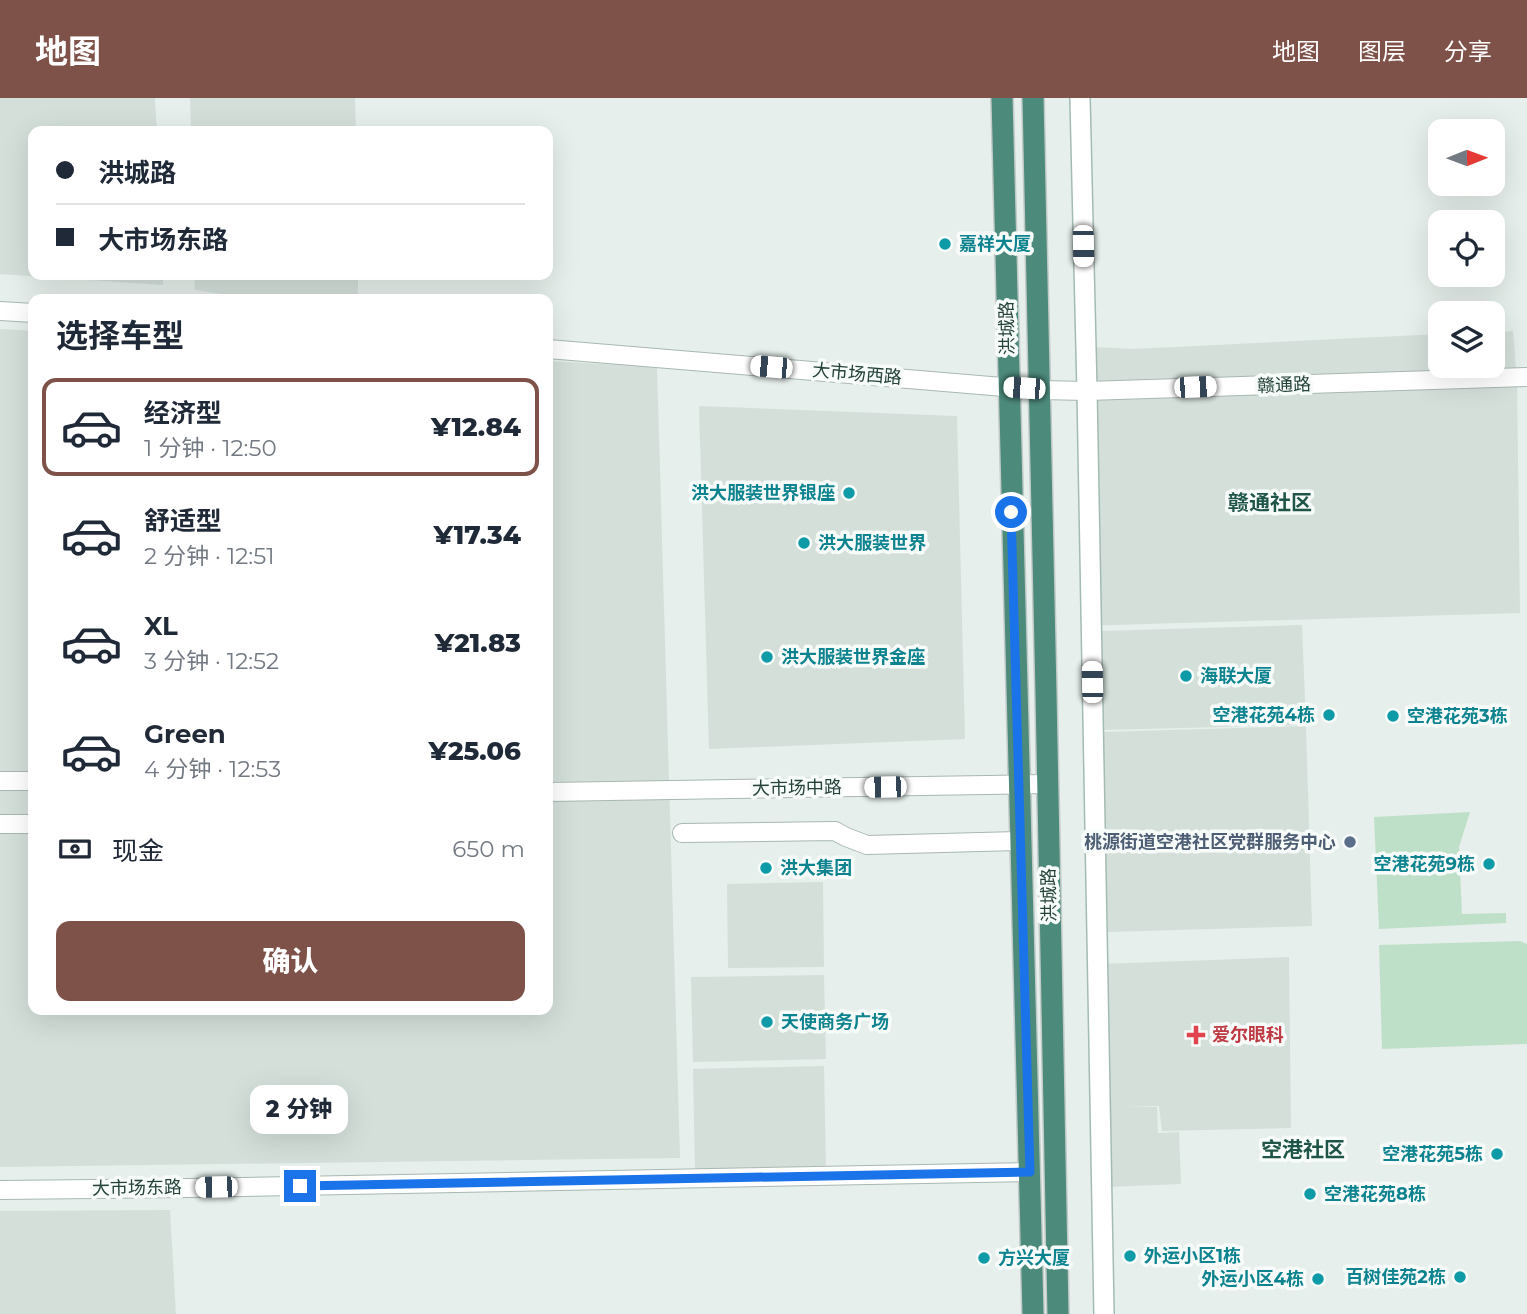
<!DOCTYPE html>
<html lang="zh">
<head>
<meta charset="utf-8">
<style>
  body { margin:0; font-family:Montserrat,"Noto Sans SC",sans-serif; background:#f2f2f3; color:#1f2937; height:100vh; display:flex; flex-direction:column; font-size:26px; white-space:nowrap }
  * { box-sizing:border-box; margin:0 }
  p { font-size:23px; color:#747a83 }
  .icon { flex:none; width:38px; height:38px; fill:none; stroke:currentColor; stroke-width:2; stroke-linecap:round; stroke-linejoin:round }
  .map { position:relative; flex:1; overflow:hidden }
  .side { position:absolute; left:28px; top:196px; width:525px; height:721px; display:flex; flex-direction:column; background:#fff; border-radius:14px; box-shadow:0 7px 28px #0002 }
  .side>* { flex:none }
  .guide { position:absolute; left:28px; top:28px; width:525px; height:154px; border-radius:14px; box-shadow:0 7px 28px #0002; display:grid; align-content:center; height:154px; padding:0 28px; background:#fff }
  .needle { width:46px; rotate:89deg }
  .buttons { position:absolute; left:1428px; top:21px; display:grid; gap:14px }
  .buttons a { display:grid; place-items:center; width:77px; height:77px; border-radius:14px; background:#fff; box-shadow:0 7px 28px #0002; font-size:35px }
  .end { position:absolute; width:32px; height:32px; margin:-16px; border:9px solid #1a73e8; background:#fff; box-shadow:0 0 0 4px #fff }
  .from { border-radius:50% }
  .bubble { position:absolute; height:49px; border-radius:14px; background:#fff; box-shadow:0 7px 28px #0002; font-size:23px; font-weight:800; line-height:49px; text-align:center }
  .car { position:absolute; width:21px; height:42px; margin:-21px -10px; border-radius:9px; box-shadow:0 0 5px 2px #0007; background:linear-gradient(#fff 24%,#345 0 40%,#fff 0 76%,#345 0 86%,#fff 0) }
  .guide b { display:flex; align-items:center; gap:24px; height:66px; font-size:26px }
  .guide b+b { border-top:2px solid #e0e1e3 }
  .guide i { width:18px; height:18px; background:#1f2937 }
  ul { padding:0; list-style:none }
  li { display:flex; align-items:center; gap:21px; height:98px; margin:0 14px 10px; padding:0 14px; border:4px solid transparent; border-radius:14px }
  li div { flex:1 }
  li b { display:block; font-size:26px }
  li em { font-style:normal; font-weight:800 }
  li.on { border-color:#7f5249 }
  li>.icon { width:63px; height:63px; stroke-width:1.5 }
  h2 { padding:0 28px; font-size:32px; line-height:84px }
  .pay { display:flex; align-items:center; gap:18px; height:77px; padding:0 28px; font-size:26px }
  .pay p { margin-inline-start:auto }
  .primary-button { display:flex; gap:14px; margin-top:auto; padding:14px 28px }
  .primary-button a { flex:1; height:80px; border-radius:14px; background:#7f5249; color:#fff; font-size:28px; font-weight:800; line-height:80px; text-align:center }
  header { display:flex; align-items:center; gap:42px; box-sizing:border-box; height:98px; padding:0 35px; background:#7f5249; color:#fff }
  header strong { font-size:33px }
  nav { display:flex; gap:38px; margin-inline-start:auto; font-size:24px }
  .map>svg:first-child { display:block }
</style>
</head>
<body>
<header>
<strong>地图</strong>
<nav><a>地图</a><a>图层</a><a>分享</a></nav>
</header>
<div class="map">
<svg width="1527" height="1216" viewBox="0 0 1527 1216">
  <rect width="100%" height="100%" fill="#e6efeb"/>
  <!-- built -->
  <g fill="#d4dfda">
    <path d="M0 0H155L157 33H33V177H163V187L0 176Z"/>
    <path d="M190 0H355L356 33H191Z"/>
    <path d="M194 177H358V201H254L195 192Z"/>
    <path d="M0 231 33 233V912H548V263L657 269 680 1060 0 1069Z"/>
    <path d="M1513 233 1517 283 1520 515 1081 528 1076 248 1133 251 1440 236V268H1493V234Z"/>
    <path d="M699 308 957 318 965 641 709 651Z"/>
    <path d="M1302 527 1306 627 1103 632 1101 533Z"/>
    <path d="M1306 628 1312 828 1108 834 1102 634Z"/>
    <path d="M823 784 824 869 728 870 727 786Z"/>
    <path d="M1289 859 1291 1030 1162 1033 1159 1008 1124 1009H1157L1158 1035 1179 1034 1181 1086 1110 1089 1102 866Z"/>
    <path d="M824 877 826 961 693 964 691 879Z"/>
    <path d="M824 968 826 1071 695 1074 693 971Z"/>
    <path d="M170 1112 176 1216H0V1113Z"/>
  </g>
  <!-- green -->
  <g fill="#bfe0c8">
    <path d="M1470 714 1459 749 1462 816 1506 815V825L1379 831 1374 719Z"/>
    <path d="M1520 843 1527 846V946L1382 951 1379 847Z"/>
  </g>
  <g fill="none" stroke-linecap="round" stroke-linejoin="round">
    <!-- tertiary casing -->
    <g stroke="#a8b8b2" stroke-width="20">
      <g id="tertiary">
        <path d="M0 213 33 215"/>
        <path d="M548 251 1040 292 1087 293 1527 279"/>
        <path d="M0 683H33"/>
        <path d="M548 694 1047 686"/>
        <path d="M0 726H33"/>
        <path d="M682 735 835 733 846 739 867 747 1021 743"/>
        <path d="M0 1092 188 1090 1030 1074"/>
      </g>
    </g>
    <!-- secondary casing -->
    <g stroke="#a4bbb3" stroke-width="22">
      <path id="secondary" d="M1080 0 1087 293 1104 1216"/>
    </g>
    <!-- trunk casing -->
    <g stroke="#c2cac8" stroke-width="24">
      <g id="trunk">
        <path d="M1002 0 1033 1216"/>
        <path d="M1033 0C1043 405 1050 811 1058 1216"/>
      </g>
    </g>
    <!-- tertiary -->
    <use href="#tertiary" stroke="#fff" stroke-width="18"/>
    <!-- secondary -->
    <use href="#secondary" stroke="#fff" stroke-width="19"/>
    <!-- trunk -->
    <use href="#trunk" stroke="#4c8a7c" stroke-width="21"/>
  </g>
  <g fill="none" stroke-linecap="round" stroke-linejoin="round">
    <!-- route -->
    <path stroke="#1a73e8" stroke-width="9" d="M300 1088 1030 1074 1011 414"/>
  </g>
  <!-- markers -->
  <g fill="#0f9aa8" stroke="#f7fbf9" stroke-width="2.5">
    <circle cx="945" cy="146" r="7"/>
    <circle cx="849" cy="395" r="7"/>
    <circle cx="804" cy="445" r="7"/>
    <circle cx="767" cy="559" r="7"/>
    <circle cx="1186" cy="578" r="7"/>
    <circle cx="1329" cy="617" r="7"/>
    <circle cx="1393" cy="618" r="7"/>
    <circle cx="1489" cy="766" r="7"/>
    <circle cx="766" cy="770" r="7"/>
    <circle cx="767" cy="924" r="7"/>
    <circle cx="1497" cy="1056" r="7"/>
    <circle cx="1310" cy="1096" r="7"/>
    <circle cx="1130" cy="1158" r="7"/>
    <circle cx="984" cy="1160" r="7"/>
    <circle cx="1460" cy="1179" r="7"/>
    <circle cx="1318" cy="1181" r="7"/>
  </g>
  <circle fill="#5c6f8a" stroke="#f7fbf9" stroke-width="2.5" cx="1350" cy="744" r="7"/>
  <path fill="#e0444e" stroke="#f7fbf9" stroke-width="2.5" d="M1192.5 926.5h7v7h7v7h-7v7h-7v-7h-7v-7h7z"/>
  <g text-anchor="middle" stroke-width="7" stroke-linejoin="round" paint-order="stroke">
    <!-- culture labels -->
    <g font-size="18" font-weight="bold" fill="#0d838f" stroke="#f7fbf9" text-anchor="start">
      <text x="959" y="152">嘉祥大厦</text>
      <text x="835" y="401" text-anchor="end">洪大服装世界银座</text>
      <text x="818" y="451">洪大服装世界</text>
      <text x="781" y="565">洪大服装世界金座</text>
      <text x="1200" y="584">海联大厦</text>
      <text x="1315" y="623" text-anchor="end">空港花苑4栋</text>
      <text x="1407" y="624">空港花苑3栋</text>
      <text x="1475" y="772" text-anchor="end">空港花苑9栋</text>
      <text x="780" y="776">洪大集团</text>
      <text x="781" y="930">天使商务广场</text>
      <text x="1483" y="1062" text-anchor="end">空港花苑5栋</text>
      <text x="1324" y="1102">空港花苑8栋</text>
      <text x="1144" y="1164">外运小区1栋</text>
      <text x="998" y="1166">方兴大厦</text>
      <text x="1446" y="1185" text-anchor="end">百树佳苑2栋</text>
      <text x="1304" y="1187" text-anchor="end">外运小区4栋</text>
    </g>
    <!-- street labels -->
    <g font-size="18" fill="#24423a" stroke="#f7fbf9">
      <text transform="translate(1007 230) rotate(-91)" y="6">洪城路</text>
      <text transform="translate(857 276) rotate(5)" y="6">大市场西路</text>
      <text transform="translate(1284 287) rotate(-2)" y="6">赣通路</text>
      <text transform="translate(797 690) rotate(-1)" y="6">大市场中路</text>
      <text transform="translate(1049 797) rotate(-91)" y="6">洪城路</text>
      <text transform="translate(137 1090) rotate(-1)" y="6">大市场东路</text>
    </g>
    <!-- service labels -->
    <g font-size="18" font-weight="bold" fill="#4e5e75" stroke="#f7fbf9" text-anchor="end">
      <text x="1336" y="750">桃源街道空港社区党群服务中心</text>
    </g>
    <!-- health labels -->
    <g font-size="18" font-weight="bold" fill="#be3a42" stroke="#f7fbf9" text-anchor="start">
      <text x="1212" y="943">爱尔眼科</text>
    </g>
    <!-- quarter labels -->
    <g font-size="21" font-weight="bold" fill="#1f5548" stroke="#f7fbf9">
      <text x="1270" y="412">赣通社区</text>
      <text x="1303" y="1059">空港社区</text>
    </g>
  </g>
</svg>
<div class="buttons">
<a><svg class="needle" viewBox="-14 -14 28 28"><path d="M0-13l5 13h-10z" fill="#e53935"/><path d="M0 13l5-13h-10z" fill="#747a83"/></svg></a>
<a><svg class="icon" aria-label="locate" viewBox="0 0 24 24"><circle cx="12" cy="12" r="6"/><path d="M12 2v4M12 18v4M2 12h4M18 12h4"/></svg></a>
<a><svg class="icon" aria-label="layers" viewBox="0 0 24 24"><path d="M12 4l9 5-9 5-9-5zM3 14l9 5 9-5"/></svg></a>
</div>
<i class="end from" style="left:1011px;top:414px"></i>
<i class="end" style="left:300px;top:1088px"></i>
<div class="bubble" style="left:250px;top:987px;width:98px">2 分钟</div>
<i class="car" style="left:1083px;top:148px;rotate:179deg"></i>
<i class="car" style="left:771px;top:269px;rotate:275deg"></i>
<i class="car" style="left:1195px;top:289px;rotate:88deg"></i>
<i class="car" style="left:1024px;top:290px;rotate:274deg"></i>
<i class="car" style="left:1092px;top:584px;rotate:359deg"></i>
<i class="car" style="left:885px;top:689px;rotate:269deg"></i>
<i class="car" style="left:216px;top:1089px;rotate:269deg"></i>
<div class="guide">
<b><i class="from"></i>洪城路</b>
<b><i></i>大市场东路</b>
</div>
<section class="side">
<h2>选择车型</h2>
<ul>
<li class="on"><svg class="icon" aria-label="car" viewBox="0 0 24 24"><path d="M5 17H2v-5l4-1 3-4h7l3 4 3 1v5h-3M9 17h6M6 11h13"/><circle cx="7" cy="17" r="2"/><circle cx="17" cy="17" r="2"/></svg><div><b>经济型</b><p>1 分钟 · 12:50</p></div><em>¥12.84</em></li>
<li><svg class="icon" aria-label="car" viewBox="0 0 24 24"><path d="M5 17H2v-5l4-1 3-4h7l3 4 3 1v5h-3M9 17h6M6 11h13"/><circle cx="7" cy="17" r="2"/><circle cx="17" cy="17" r="2"/></svg><div><b>舒适型</b><p>2 分钟 · 12:51</p></div><em>¥17.34</em></li>
<li><svg class="icon" aria-label="car" viewBox="0 0 24 24"><path d="M5 17H2v-5l4-1 3-4h7l3 4 3 1v5h-3M9 17h6M6 11h13"/><circle cx="7" cy="17" r="2"/><circle cx="17" cy="17" r="2"/></svg><div><b>XL</b><p>3 分钟 · 12:52</p></div><em>¥21.83</em></li>
<li><svg class="icon" aria-label="car" viewBox="0 0 24 24"><path d="M5 17H2v-5l4-1 3-4h7l3 4 3 1v5h-3M9 17h6M6 11h13"/><circle cx="7" cy="17" r="2"/><circle cx="17" cy="17" r="2"/></svg><div><b>Green</b><p>4 分钟 · 12:53</p></div><em>¥25.06</em></li>
</ul>
<div class="pay"><svg class="icon" aria-label="cash" viewBox="0 0 24 24"><path d="M3 7h18v10H3z"/><circle cx="12" cy="12" r="2"/></svg>现金<p>650 m</p></div>
<div class="primary-button"><a>确认</a></div>
</section>
</div>
</body>
</html>
